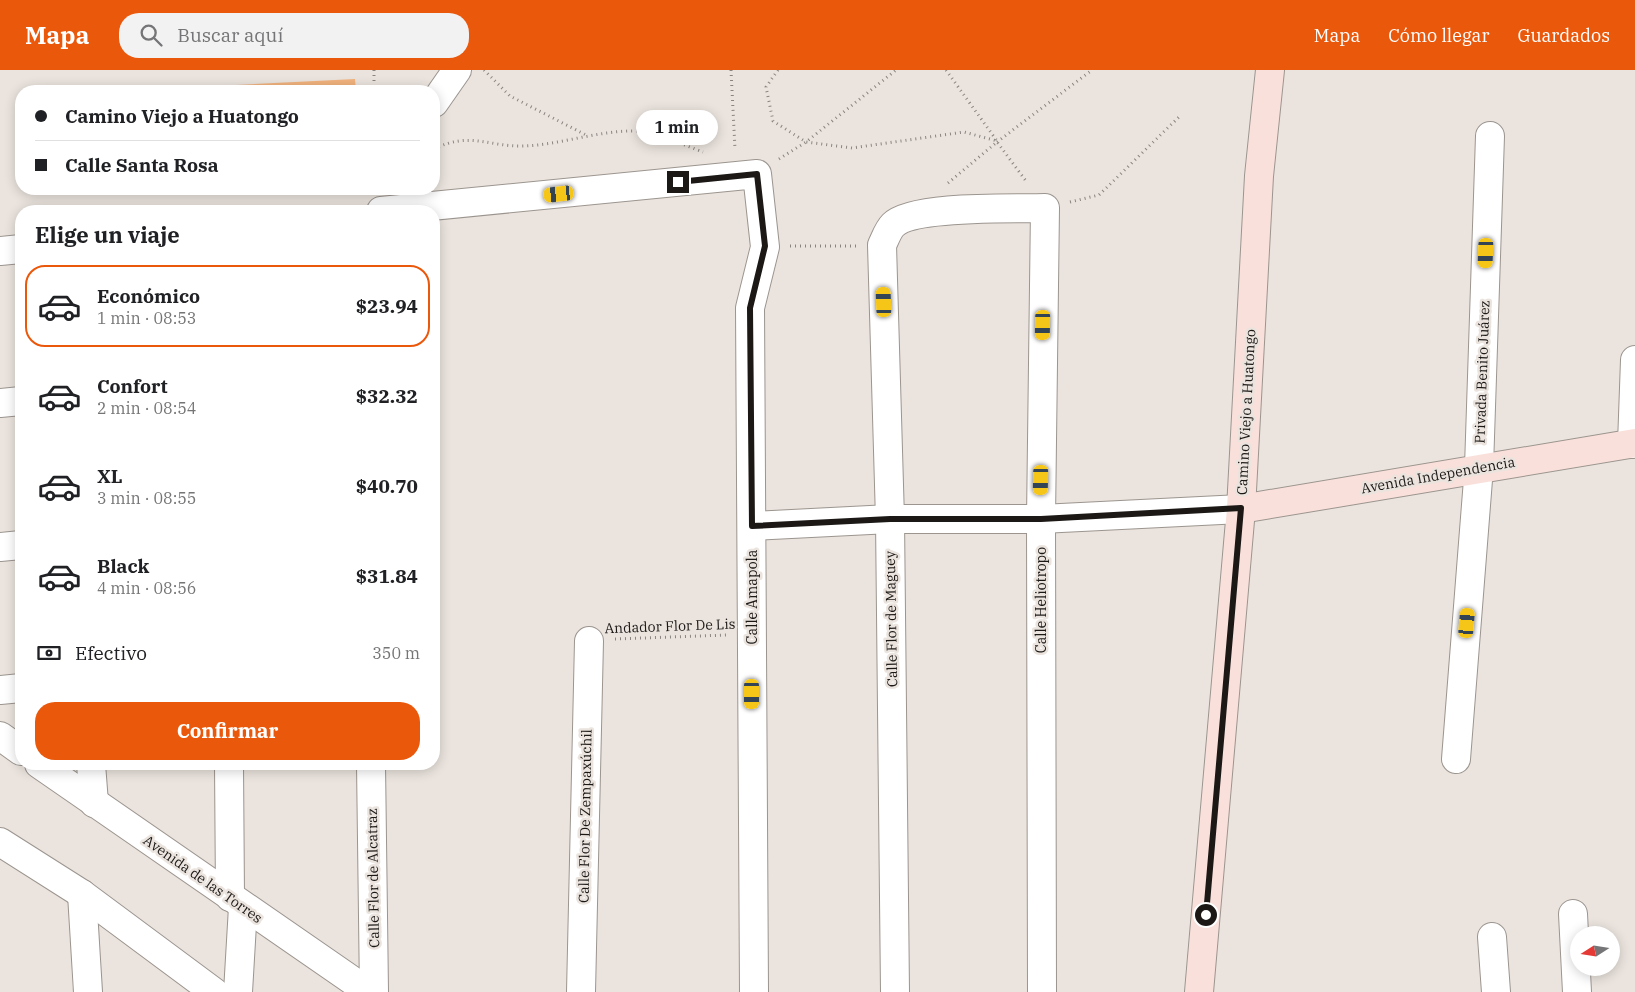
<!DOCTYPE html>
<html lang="es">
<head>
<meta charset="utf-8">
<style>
  body { margin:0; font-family:"IBM Plex Serif",serif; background:#f2f2f2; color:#202124; height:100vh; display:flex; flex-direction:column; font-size:19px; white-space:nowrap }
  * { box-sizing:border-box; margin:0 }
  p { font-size:16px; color:#757577 }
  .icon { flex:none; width:28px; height:28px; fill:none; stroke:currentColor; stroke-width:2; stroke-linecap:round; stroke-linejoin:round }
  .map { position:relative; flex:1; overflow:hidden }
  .sheet { position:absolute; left:15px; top:135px; width:425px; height:565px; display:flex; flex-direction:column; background:#fff; border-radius:20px; box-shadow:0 2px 12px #0003 }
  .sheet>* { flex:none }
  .hud { position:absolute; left:15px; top:15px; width:425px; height:110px; border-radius:20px; box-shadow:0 2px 12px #0003; display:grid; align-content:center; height:110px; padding:0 20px; background:#fff }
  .needle { width:32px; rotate:258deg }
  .buttons { position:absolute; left:1570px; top:856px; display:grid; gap:10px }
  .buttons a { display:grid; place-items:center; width:50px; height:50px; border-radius:50%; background:#fff; box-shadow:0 2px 12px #0003; font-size:25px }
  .end { position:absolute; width:22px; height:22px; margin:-11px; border:6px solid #1b1816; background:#fff; box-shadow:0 0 0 2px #fff }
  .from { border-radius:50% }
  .bubble { position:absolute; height:35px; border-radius:18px; background:#fff; box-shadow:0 2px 12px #0003; font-size:16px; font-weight:800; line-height:35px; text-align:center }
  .car { position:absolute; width:15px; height:30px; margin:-15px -8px; border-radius:6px; box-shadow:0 0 4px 1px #0007; background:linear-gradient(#f5c518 24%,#345 0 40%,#f5c518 0 76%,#345 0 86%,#f5c518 0) }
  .hud b { display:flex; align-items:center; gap:18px; height:48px; font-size:19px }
  .hud b+b { border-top:1px solid #e0e0e0 }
  .hud i { width:12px; height:12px; background:#202124 }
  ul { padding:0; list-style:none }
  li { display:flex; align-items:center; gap:15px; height:82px; margin:0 10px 8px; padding:0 10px; border:2px solid transparent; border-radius:20px }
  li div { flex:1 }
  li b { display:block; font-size:19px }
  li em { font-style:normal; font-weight:800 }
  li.current { border-color:#ea580c }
  li>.icon { width:45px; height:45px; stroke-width:1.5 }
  h2 { padding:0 20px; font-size:22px; line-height:60px }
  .pay { display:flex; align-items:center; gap:12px; height:55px; padding:0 20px; font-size:19px }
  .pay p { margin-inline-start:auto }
  .cta { display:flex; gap:10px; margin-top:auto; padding:10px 20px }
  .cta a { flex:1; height:58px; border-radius:20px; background:#ea580c; color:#fff; font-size:20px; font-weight:800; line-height:58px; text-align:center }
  header { display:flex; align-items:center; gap:30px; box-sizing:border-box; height:70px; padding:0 25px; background:#ea580c; color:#fff }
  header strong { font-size:24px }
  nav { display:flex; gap:28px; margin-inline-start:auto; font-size:18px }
  .search { width:350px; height:45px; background:#f2f2f2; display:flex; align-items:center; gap:12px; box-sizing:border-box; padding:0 18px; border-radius:20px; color:#757577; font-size:19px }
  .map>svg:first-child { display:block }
</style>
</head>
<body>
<header>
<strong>Mapa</strong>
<div class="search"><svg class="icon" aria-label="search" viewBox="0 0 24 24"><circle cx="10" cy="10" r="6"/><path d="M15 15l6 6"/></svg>Buscar aquí</div>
<nav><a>Mapa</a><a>Cómo llegar</a><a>Guardados</a></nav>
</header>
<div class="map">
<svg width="1635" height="922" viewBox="0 0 1635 922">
  <rect width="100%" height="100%" fill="#ebe4de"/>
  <!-- green -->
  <path fill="#f2b37e" d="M355 9 356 21H217L216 16Z"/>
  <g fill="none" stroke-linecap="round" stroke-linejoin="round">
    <!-- street casing -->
    <g stroke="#9c958f" stroke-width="30">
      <g id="street">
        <path d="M434 33 457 0"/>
        <path d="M381 141 757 104 765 177 750 238 754 922"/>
        <path d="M0 181 21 179"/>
        <path d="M0 333 21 331"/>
        <path d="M1632 374 1635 290"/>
        <path d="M752 456 890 449H1041L1241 439"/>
        <path d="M0 477 21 475"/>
        <path d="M0 620 21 618"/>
        <path d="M0 666 21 681"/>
        <path d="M1456 689 1479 397 1490 66"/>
        <path d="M39 694 369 922"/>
        <path d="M91 694 94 733"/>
        <path d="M229 694 230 827"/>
        <path d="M371 694 374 922"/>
        <path d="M0 772 82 824 214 922"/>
        <path d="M82 824 88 922"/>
        <path d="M1573 844 1577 922"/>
        <path d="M1492 867 1496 922"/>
        <path d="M238 922 243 837"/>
        <path d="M581 922 589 571"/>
        <path d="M895 922 890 449 882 175C885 169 888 160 893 155 913 135 1014 139 1045 138L1041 449 1042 922"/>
      </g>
    </g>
    <!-- secondary casing -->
    <g stroke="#9c958f" stroke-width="30">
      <g id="secondary">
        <path d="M1241 439 1635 373"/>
        <path d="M1199 922 1241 439 1259 106 1270 0"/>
      </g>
    </g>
    <!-- path -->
    <g stroke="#898480" stroke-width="3" stroke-dasharray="1 4" stroke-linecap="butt">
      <path d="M484 0 510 26 586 65"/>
      <path d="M731 0 735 79"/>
      <path d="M778 0 766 17 773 51 806 72 852 78 964 62 997 71"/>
      <path d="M946 0 997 71"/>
      <path d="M374 21V0"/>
      <path d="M997 72 1092 0"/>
      <path d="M434 79C470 61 489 77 523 76 560 75 599 60 637 61 653 62 687 76 703 82"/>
      <path d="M779 89 806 72 896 0"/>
      <path d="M948 113 997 72 1026 111"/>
      <path d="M1070 132 1099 125 1181 45"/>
      <path d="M790 176H856"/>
      <path d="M615 569 727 565"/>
    </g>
    <!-- street -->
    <use href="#street" stroke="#fff" stroke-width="28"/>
    <!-- secondary -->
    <use href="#secondary" stroke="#fae0db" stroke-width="28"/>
  </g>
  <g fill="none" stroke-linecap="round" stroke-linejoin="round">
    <!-- route -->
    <path stroke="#1b1816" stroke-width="6" d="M678 112 757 104 765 176 750 238 752 456 890 449H1041L1241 438 1206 845"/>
  </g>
  <g text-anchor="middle" stroke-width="5" stroke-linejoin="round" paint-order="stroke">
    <!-- street labels -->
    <g font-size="14" fill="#1b1816" stroke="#ebe4de">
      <text transform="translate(1482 302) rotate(-88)" y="5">Privada Benito Juárez</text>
      <text transform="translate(1246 342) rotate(-87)" y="5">Camino Viejo a Huatongo</text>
      <text transform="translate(1438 405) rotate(-10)" y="5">Avenida Independencia</text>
      <text transform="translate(752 527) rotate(-90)" y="5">Calle Amapola</text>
      <text transform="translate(1041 530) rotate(-90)" y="5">Calle Heliotropo</text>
      <text transform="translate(891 549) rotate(-91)" y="5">Calle Flor de Maguey</text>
      <text transform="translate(670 556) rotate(-2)" y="5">Andador Flor De Lis</text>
      <text transform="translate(585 746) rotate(-89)" y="5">Calle Flor De Zempaxúchil</text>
      <text transform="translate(373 808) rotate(-91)" y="5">Calle Flor de Alcatraz</text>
      <text transform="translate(203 809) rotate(35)" y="5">Avenida de las Torres</text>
    </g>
  </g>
</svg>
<div class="buttons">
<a><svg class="needle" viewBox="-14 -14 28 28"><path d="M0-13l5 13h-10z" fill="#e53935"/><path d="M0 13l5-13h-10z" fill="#757577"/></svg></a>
</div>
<i class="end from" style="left:1206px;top:845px"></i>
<i class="end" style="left:678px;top:112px"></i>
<div class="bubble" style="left:636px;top:40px;width:82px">1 min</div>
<i class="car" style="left:559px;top:124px;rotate:264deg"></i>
<i class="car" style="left:1486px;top:183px;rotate:182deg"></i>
<i class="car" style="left:884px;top:232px;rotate:358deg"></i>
<i class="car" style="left:1043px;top:255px;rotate:181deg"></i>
<i class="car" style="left:1041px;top:410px;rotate:181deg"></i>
<i class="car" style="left:1467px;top:553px;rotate:5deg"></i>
<i class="car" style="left:752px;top:624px;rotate:180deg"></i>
<div class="hud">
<b><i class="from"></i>Camino Viejo a Huatongo</b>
<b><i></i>Calle Santa Rosa</b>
</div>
<section class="sheet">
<h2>Elige un viaje</h2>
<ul>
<li class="current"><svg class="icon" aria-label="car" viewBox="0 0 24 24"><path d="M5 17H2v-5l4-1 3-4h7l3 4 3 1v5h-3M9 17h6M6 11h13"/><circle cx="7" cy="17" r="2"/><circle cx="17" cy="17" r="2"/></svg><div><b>Económico</b><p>1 min · 08:53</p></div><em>$23.94</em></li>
<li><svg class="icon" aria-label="car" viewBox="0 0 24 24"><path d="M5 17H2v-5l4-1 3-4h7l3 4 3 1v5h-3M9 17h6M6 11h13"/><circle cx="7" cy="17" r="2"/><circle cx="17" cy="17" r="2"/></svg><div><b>Confort</b><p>2 min · 08:54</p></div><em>$32.32</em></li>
<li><svg class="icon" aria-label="car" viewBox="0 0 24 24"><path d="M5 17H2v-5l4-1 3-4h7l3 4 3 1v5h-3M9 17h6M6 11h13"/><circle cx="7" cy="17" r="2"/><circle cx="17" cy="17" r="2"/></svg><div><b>XL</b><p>3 min · 08:55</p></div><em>$40.70</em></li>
<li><svg class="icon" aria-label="car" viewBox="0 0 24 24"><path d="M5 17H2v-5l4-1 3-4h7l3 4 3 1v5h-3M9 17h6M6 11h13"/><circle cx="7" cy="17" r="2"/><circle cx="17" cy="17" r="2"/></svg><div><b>Black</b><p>4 min · 08:56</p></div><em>$31.84</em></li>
</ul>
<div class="pay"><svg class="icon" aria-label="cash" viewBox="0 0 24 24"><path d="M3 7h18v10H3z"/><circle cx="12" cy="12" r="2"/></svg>Efectivo<p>350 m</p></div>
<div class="cta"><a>Confirmar</a></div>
</section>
</div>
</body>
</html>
